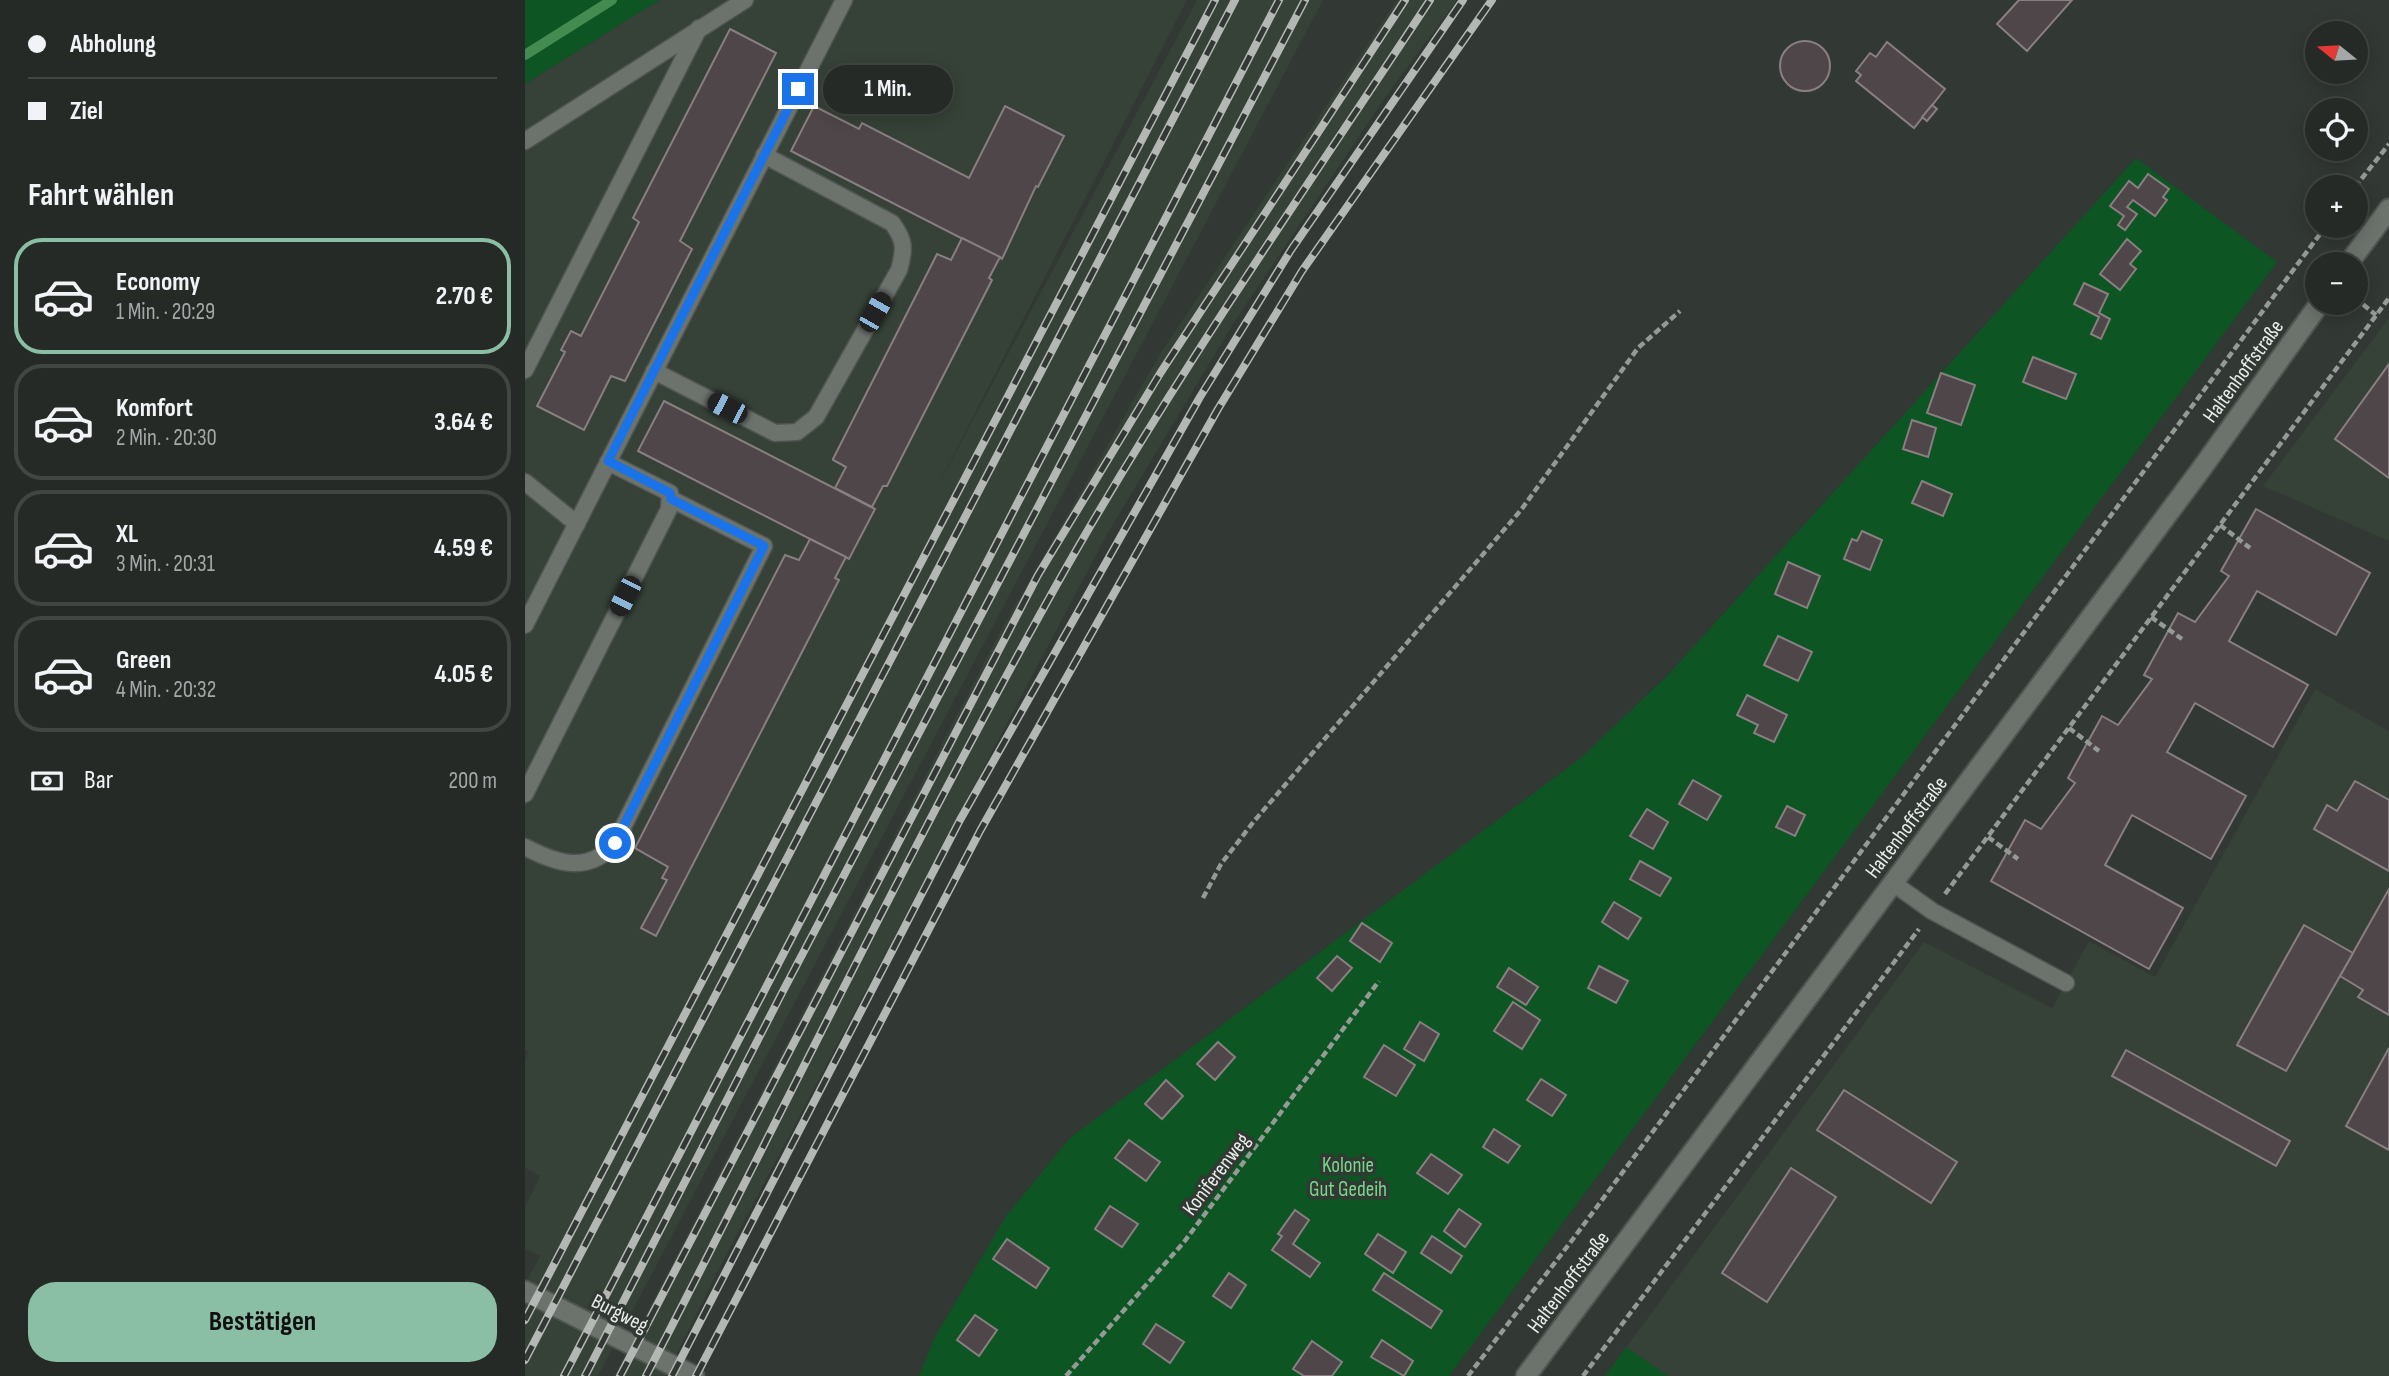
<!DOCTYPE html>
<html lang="de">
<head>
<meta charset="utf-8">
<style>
  body { margin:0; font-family:"Sofia Sans Condensed",sans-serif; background:#323632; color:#f1f3f6; height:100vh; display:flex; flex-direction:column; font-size:26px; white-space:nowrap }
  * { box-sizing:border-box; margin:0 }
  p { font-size:23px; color:#a4a7a7 }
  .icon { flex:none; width:38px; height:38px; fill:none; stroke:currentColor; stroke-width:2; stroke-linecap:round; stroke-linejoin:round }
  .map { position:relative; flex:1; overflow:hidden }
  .drawer { display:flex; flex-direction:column; background:#262a26; width:525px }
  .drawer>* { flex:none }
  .guide { display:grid; align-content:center; height:154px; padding:0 28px; background:#262a26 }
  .needle { width:46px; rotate:288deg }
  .tools { position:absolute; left:1780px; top:21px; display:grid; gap:14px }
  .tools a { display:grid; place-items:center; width:63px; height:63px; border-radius:50%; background:#262a26; box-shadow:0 4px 18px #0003,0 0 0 2px #424643; font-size:35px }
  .end { position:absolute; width:32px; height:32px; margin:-16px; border:9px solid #1a73e8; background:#fff; box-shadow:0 0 0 4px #fff }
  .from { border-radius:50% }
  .bubble { position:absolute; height:49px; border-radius:24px; background:#262a26; box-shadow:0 4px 18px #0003,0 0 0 2px #424643; font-size:23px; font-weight:700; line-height:49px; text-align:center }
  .car { position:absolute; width:21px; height:42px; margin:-21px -10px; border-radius:9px; box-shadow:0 0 5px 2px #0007; background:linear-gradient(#222 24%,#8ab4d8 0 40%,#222 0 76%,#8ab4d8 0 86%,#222 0) }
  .guide b { display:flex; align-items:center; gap:24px; height:66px; font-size:26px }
  .guide b+b { border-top:2px solid #424643 }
  .guide i { width:18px; height:18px; background:#f1f3f6 }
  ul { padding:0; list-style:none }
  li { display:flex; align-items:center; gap:21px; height:116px; margin:0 14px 10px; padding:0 14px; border:4px solid #424643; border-radius:28px }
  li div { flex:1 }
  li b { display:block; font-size:26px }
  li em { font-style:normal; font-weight:700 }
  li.selected { border-color:#8abfa5 }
  li>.icon { width:63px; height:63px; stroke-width:1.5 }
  h2 { padding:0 28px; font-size:32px; line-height:84px }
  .pay { display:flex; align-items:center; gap:18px; height:77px; padding:0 28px; font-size:26px }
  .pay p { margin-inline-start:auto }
  .primary-button { display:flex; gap:14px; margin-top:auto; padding:14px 28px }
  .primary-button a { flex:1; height:80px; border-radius:28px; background:#8abfa5; color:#111; font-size:28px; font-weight:700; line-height:80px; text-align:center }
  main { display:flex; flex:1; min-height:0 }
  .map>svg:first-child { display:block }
</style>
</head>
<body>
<main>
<section class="drawer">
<div class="guide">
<b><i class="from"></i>Abholung</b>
<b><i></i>Ziel</b>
</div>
<h2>Fahrt wählen</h2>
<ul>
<li class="selected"><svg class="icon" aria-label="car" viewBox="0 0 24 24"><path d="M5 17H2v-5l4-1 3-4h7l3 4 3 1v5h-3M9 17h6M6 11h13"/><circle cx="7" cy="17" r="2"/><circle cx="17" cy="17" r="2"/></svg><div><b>Economy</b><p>1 Min. · 20:29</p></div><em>2.70 €</em></li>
<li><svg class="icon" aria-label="car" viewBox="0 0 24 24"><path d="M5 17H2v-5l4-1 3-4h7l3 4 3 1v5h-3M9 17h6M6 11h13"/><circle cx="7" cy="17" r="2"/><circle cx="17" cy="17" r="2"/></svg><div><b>Komfort</b><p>2 Min. · 20:30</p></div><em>3.64 €</em></li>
<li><svg class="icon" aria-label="car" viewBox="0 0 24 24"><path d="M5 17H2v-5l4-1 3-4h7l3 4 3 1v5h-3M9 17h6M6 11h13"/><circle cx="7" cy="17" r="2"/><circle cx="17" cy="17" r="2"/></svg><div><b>XL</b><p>3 Min. · 20:31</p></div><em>4.59 €</em></li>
<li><svg class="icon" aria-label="car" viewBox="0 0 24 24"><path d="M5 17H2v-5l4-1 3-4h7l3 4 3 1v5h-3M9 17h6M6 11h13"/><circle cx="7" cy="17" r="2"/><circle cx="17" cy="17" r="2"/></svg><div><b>Green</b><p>4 Min. · 20:32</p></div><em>4.05 €</em></li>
</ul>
<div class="pay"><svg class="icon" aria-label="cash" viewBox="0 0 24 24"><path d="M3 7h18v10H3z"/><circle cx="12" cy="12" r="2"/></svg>Bar<p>200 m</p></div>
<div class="primary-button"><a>Bestätigen</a></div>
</section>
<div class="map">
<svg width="1864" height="1376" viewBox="0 0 1864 1376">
  <rect width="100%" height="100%" fill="#323833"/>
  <!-- built -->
  <g fill="#364137">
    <path d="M134 0H662L409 493 672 0H798L73 1376H0V1284L15 1256 0 1249V1207L15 1176 0 1168V1060L4 1052 0 1050V84Z"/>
    <path d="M872 0H932L857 102 708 324 581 536 196 1265 141 1376H89L477 628 635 354Z"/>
    <path d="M1864 318V541L1738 486Z"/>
    <path d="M1790 689 1864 731V1376H1080L1399 942 1527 1008 1564 941 1630 977Z"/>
  </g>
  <!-- green -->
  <g fill="#0d5523">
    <path d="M0 0H134L0 84Z"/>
    <path d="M1611 158 1752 262 924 1376H394L410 1337 481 1216 545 1138 1057 757 1142 676Z"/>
    <path d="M1101 1347 1143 1376H1080Z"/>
  </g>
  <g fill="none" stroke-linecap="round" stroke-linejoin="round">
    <!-- stream -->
    <path stroke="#448b51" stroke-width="10" d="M0 55 87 0"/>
  </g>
  <!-- building -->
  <g fill="#4e4648" stroke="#897f82" stroke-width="2">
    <path d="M1494 0H1547L1502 51 1472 24Z"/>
    <path d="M205 29 251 53 155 241 167 249 100 381 86 376 59 430 12 406 40 352 36 350 46 331 56 336 114 222 108 218Z"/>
    <circle cx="1280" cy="66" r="25"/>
    <path d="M1362 42 1420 89 1389 128 1331 81 1336 75 1331 71 1345 53 1351 57Z"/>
    <path d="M1407 105 1412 109 1402 121 1397 117Z"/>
    <path d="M289 106 334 129 337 123 444 178 480 106 539 136 513 187 511 186 477 259 266 151Z"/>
    <path d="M1623 174 1644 189 1638 197 1642 200 1630 216 1608 200 1602 207 1612 214 1600 230 1593 225 1599 216 1585 206 1604 181 1613 188Z"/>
    <path d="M437 238 475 257 464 278 467 280 362 486H358L347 507 310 488 321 467 308 460V459L412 254 426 260Z"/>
    <path d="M1602 239 1616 251 1605 264 1611 269 1595 290 1575 274Z"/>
    <path d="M1559 283 1583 294 1574 313 1585 319 1576 339 1566 334 1574 317 1549 304Z"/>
    <path d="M1508 357 1551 374 1541 399 1498 382Z"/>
    <path d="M1864 364V478L1810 439Z"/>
    <path d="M1416 373 1450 385 1436 425 1402 413Z"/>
    <path d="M139 401 350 509 324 559 113 451Z"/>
    <path d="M1387 420 1411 428 1403 457 1378 449Z"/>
    <path d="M1397 481 1427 494 1418 516 1387 503Z"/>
    <path d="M1731 509 1845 573 1811 635 1732 591 1704 641 1783 685 1748 747 1670 703 1642 752 1721 796 1686 859 1607 815 1580 865 1658 908 1624 969 1466 881 1500 820 1516 829 1550 783 1543 778 1577 716 1593 725 1627 679 1619 675 1653 613 1670 622 1704 576 1696 571Z"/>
    <path d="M1337 531 1357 540 1345 570 1319 559 1327 539 1332 541Z"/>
    <path d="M285 539 321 557 310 578 314 580 131 936 116 928 142 880 137 878 143 867 110 848 260 555 274 560Z"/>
    <path d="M1263 562 1295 576 1282 608 1250 594Z"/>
    <path d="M1253 636 1287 652 1273 681 1239 665Z"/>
    <path d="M1222 695 1262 715 1249 742 1229 733 1233 725 1212 715Z"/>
    <path d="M1168 780 1196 796 1182 820 1154 804Z"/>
    <path d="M1830 781 1864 800V871L1789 829 1802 805 1812 811Z"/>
    <path d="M1262 806 1280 815 1270 836 1251 827Z"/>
    <path d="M1122 809 1143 822 1128 849 1105 836Z"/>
    <path d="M1115 861 1146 878 1135 896 1105 879Z"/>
    <path d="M1864 889V1015L1833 997 1838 990 1815 976Z"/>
    <path d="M1089 902 1116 918 1103 939 1077 922Z"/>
    <path d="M837 923 867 943 855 962 825 941Z"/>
    <path d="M1779 925 1828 953 1761 1071 1712 1045Z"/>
    <path d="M812 956 827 968 807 991 792 978Z"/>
    <path d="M1074 966 1103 981 1091 1003 1063 988Z"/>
    <path d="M984 968 1013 987 1001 1005 972 987Z"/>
    <path d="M988 1002 1015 1020 997 1049 969 1031Z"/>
    <path d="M895 1022 914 1034 899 1061 879 1049Z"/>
    <path d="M693 1042 710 1057 690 1080 672 1064Z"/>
    <path d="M859 1045 890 1065 871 1096 839 1077Z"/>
    <path d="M1864 1048V1150L1821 1126Z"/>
    <path d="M1601 1050 1765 1141 1751 1166 1587 1076Z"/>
    <path d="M1016 1079 1041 1095 1027 1116 1002 1100Z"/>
    <path d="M641 1080 658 1096 637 1119 620 1104Z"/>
    <path d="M1319 1090 1432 1162 1406 1203 1292 1130Z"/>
    <path d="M969 1129 995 1146 983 1163 958 1147Z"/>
    <path d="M604 1140 635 1162 621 1181 590 1158Z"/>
    <path d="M906 1154 937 1175 923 1194 892 1173Z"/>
    <path d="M1266 1168 1311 1197 1242 1302 1197 1273Z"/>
    <path d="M585 1206 613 1224 597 1247 570 1229Z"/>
    <path d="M934 1209 956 1224 940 1247 919 1231Z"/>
    <path d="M770 1210 784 1220 768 1244 795 1263 785 1277 747 1250 757 1236 753 1234Z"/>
    <path d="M853 1234 881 1252 868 1273 840 1254Z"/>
    <path d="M907 1236 937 1256 926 1273 896 1253Z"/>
    <path d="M482 1239 524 1268 511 1288 468 1259Z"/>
    <path d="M704 1273 721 1285 706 1308 688 1296Z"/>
    <path d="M859 1273 917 1311 906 1328 848 1290Z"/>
    <path d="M450 1315 472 1330 454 1356 432 1340Z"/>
    <path d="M631 1324 659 1342 645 1363 618 1344Z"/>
    <path d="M857 1340 888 1361 879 1376 846 1357Z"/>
    <path d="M787 1341 817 1362 807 1376H779L768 1369Z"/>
  </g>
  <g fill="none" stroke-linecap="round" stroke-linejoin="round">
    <!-- service casing -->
    <g stroke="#505551" stroke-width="19">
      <g id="service">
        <path d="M0 141 220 0"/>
        <path d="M0 370 174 28"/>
        <path d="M129 371 250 433 272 432 291 417 374 270C380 249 380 240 367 223L239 155"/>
        <path d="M0 482 52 524"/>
        <path d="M0 625 319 0"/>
        <path d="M0 794 144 509 145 493 83 462"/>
        <path d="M0 847C32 864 64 874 90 843L239 546 146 499"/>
        <path d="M1368 883 1407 911 1541 983"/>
      </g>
    </g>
    <!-- tertiary casing -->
    <g stroke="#505551" stroke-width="23">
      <g id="tertiary">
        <path d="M1823 264 1864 209"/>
        <path d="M0 1291 169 1376"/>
        <path d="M1001 1376 1677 468 1795 303"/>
      </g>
    </g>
    <!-- path -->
    <g stroke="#959a96" stroke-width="4.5" stroke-dasharray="7 3.5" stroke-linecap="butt">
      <path d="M1830 187 1864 144"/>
      <path d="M1830 298 1851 315"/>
      <path d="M1695 525 1725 548"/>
      <path d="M1626 617 1657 639"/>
      <path d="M1544 728 1574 751"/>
      <path d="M1463 837 1493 859"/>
      <path d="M1420 894 1864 298"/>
      <path d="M678 898 696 864 730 820 996 510 1113 348 1155 311"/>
      <path d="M541 1376 659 1242 854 981"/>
      <path d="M943 1376 1048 1239 1801 226"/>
      <path d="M1058 1376 1394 929"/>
    </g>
    <!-- service -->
    <use href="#service" stroke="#6c736d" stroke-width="16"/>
    <!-- tertiary -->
    <use href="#tertiary" stroke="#6c736d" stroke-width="19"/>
    <!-- rail casing -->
    <g stroke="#b4b8b5" stroke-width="8">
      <g id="rail">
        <path d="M0 1320 690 0"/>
        <path d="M0 1360 710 0"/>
        <path d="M39 1376 754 0"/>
        <path d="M60 1376 258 991 780 0"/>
        <path d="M95 1376 513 575 636 372 880 0"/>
        <path d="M121 1376C258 1112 387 843 532 584 645 383 778 193 905 0"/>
        <path d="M147 1376 435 820 675 397 766 250 938 0"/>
        <path d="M171 1376 455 831 693 409 777 271 967 0"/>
      </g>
    </g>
    <!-- rail -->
    <use href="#rail" stroke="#323833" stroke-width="5" stroke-dasharray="16" stroke-linecap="butt"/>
  </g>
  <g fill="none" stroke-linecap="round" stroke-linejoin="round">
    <!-- route -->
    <path stroke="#1a73e8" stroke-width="9" d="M90 843 239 546 146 499 145 493 83 461 273 89"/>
  </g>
  <g text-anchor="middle" stroke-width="7" stroke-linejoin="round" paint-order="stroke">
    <!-- street labels -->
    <g font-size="21" fill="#eaeeeb" stroke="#323833">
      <text transform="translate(1718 371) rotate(-54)" y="7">Haltenhoffstraße</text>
      <text transform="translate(1381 827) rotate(-53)" y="7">Haltenhoffstraße</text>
      <text transform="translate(691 1174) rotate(-53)" y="7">Koniferenweg</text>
      <text transform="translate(1043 1282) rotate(-53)" y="7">Haltenhoffstraße</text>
      <text transform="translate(95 1313) rotate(27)" y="7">Burgweg</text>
    </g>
    <!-- park labels -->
    <g font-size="21" fill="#78d889" stroke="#323833">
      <text x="823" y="1172">Kolonie<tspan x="823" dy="24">Gut Gedeih</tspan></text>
    </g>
  </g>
</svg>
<div class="tools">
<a><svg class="needle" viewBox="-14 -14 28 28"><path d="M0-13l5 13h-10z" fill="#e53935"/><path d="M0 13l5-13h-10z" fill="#a4a7a7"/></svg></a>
<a><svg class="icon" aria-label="locate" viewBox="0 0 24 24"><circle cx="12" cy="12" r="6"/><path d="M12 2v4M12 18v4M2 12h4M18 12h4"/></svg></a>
<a>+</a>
<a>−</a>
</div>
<i class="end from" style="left:90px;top:843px"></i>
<i class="end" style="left:273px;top:89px"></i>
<div class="bubble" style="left:298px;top:65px;width:130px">1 Min.</div>
<i class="car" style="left:350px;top:312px;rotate:30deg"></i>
<i class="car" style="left:202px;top:408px;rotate:297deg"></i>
<i class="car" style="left:100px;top:596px;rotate:207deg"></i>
</div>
</main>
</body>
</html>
